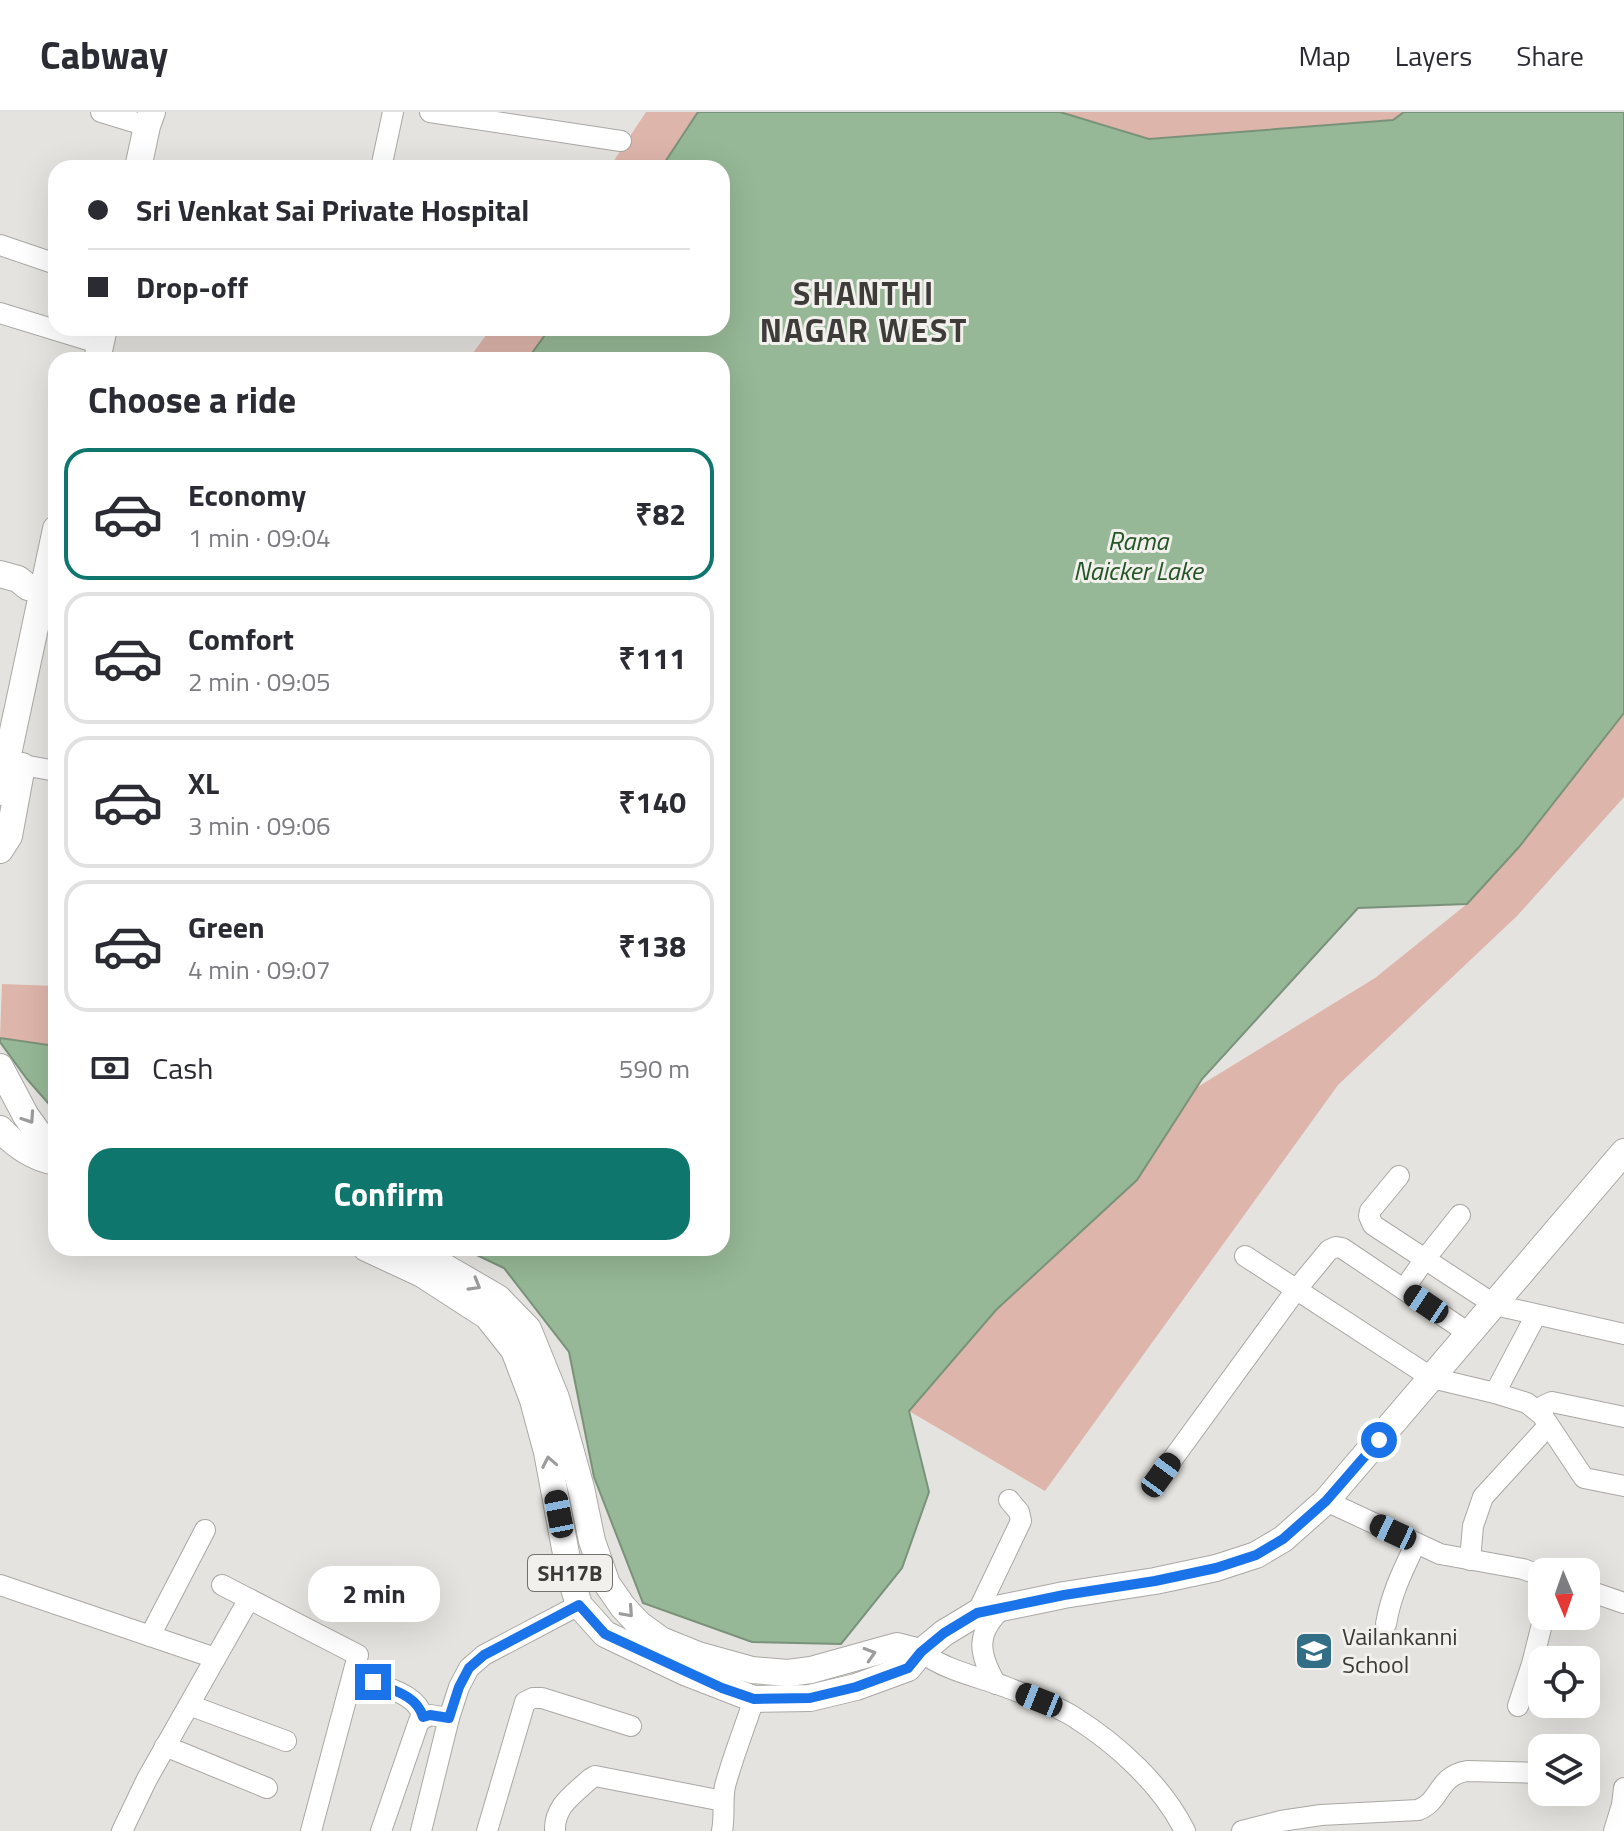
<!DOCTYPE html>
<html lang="en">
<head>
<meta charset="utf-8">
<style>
  body { margin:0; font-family:"Titillium Web",sans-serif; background:#f2f2f3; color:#2b2b33; height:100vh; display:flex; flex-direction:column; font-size:30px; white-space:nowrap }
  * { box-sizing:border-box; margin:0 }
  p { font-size:26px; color:#7c7c81 }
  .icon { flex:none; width:44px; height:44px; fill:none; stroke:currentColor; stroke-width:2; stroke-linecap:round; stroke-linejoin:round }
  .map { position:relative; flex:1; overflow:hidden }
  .drawer { position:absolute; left:48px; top:240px; width:682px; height:904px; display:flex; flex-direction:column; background:#fff; border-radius:24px; box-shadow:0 8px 32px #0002 }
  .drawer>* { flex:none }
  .banner { position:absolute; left:48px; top:48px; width:682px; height:176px; border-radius:24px; box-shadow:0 8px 32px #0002; display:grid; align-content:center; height:176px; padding:0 40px; background:#fff }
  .needle { width:52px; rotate:178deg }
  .buttons { position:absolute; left:1528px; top:1446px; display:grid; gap:16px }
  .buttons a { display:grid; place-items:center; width:72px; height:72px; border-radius:16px; background:#fff; box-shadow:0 8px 32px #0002; font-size:40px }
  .end { position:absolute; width:36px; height:36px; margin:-18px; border:10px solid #1a73e8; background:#fff; box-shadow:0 0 0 4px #fff }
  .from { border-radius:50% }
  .bubble { position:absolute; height:56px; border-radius:24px; background:#fff; box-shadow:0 8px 32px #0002; font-size:26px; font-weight:700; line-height:56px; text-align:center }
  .car { position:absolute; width:24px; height:48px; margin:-24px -12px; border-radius:10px; box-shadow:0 0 6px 2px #0007; background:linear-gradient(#222 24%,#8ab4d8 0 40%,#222 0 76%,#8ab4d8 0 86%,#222 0) }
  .banner b { display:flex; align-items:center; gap:28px; height:76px; font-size:30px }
  .banner b+b { border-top:2px solid #e1e1e2 }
  .banner i { width:20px; height:20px; background:#2b2b33 }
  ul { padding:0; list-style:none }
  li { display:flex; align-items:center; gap:24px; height:132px; margin:0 16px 12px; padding:0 24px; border:4px solid #e1e1e2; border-radius:24px }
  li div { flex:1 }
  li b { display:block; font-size:30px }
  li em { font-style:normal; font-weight:700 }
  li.active { border-color:#0f766e }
  li>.icon { width:72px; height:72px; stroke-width:1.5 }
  h2 { padding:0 40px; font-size:36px; line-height:96px }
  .pay { display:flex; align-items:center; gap:20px; height:88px; padding:0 40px; font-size:30px }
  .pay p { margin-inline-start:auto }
  .primary-button { display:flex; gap:16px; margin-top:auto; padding:16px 40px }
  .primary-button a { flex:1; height:92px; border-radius:24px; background:#0f766e; color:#fff; font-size:32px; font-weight:700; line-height:92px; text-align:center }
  header { display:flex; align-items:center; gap:48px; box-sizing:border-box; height:112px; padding:0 40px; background:#fff; border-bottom:2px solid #e1e1e2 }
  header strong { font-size:38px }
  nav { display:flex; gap:44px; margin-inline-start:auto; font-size:28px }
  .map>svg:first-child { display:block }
</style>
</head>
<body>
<header>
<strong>Cabway</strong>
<nav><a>Map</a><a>Layers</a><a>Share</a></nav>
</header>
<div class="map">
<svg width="1624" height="1719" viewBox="0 0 1624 1719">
  <rect width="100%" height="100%" fill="#e4e3df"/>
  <!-- green -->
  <g fill="#deb5aa">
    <path d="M646 0H698L661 56H609Z"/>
    <path d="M1060 0H1404L1393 8 1149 27 1116 16Z"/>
    <path d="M491 216H550L527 248H468Z"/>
    <path d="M1624 601V685L1517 804 1338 973 1045 1379 909 1299 996 1198 1137 1068 1196 976 1375 866 1467 792Z"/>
    <path d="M2 872 56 874V934L0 926Z"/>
  </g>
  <!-- water -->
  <g fill="#96b896" stroke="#7b927a" stroke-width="2">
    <path d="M698 0H1060L1149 27 1393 8 1404 0H1624V601L1519 735 1467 792 1358 796 1202 967 1137 1068 996 1198 909 1299 929 1380 902 1456 841 1532 752 1530 643 1491 594 1365 569 1240 504 1156 462 1136H722V248H527L550 216H722V56H661Z"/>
    <path d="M0 926 56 934V1000L27 967 0 930Z"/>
  </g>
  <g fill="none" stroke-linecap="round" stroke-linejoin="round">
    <!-- minor casing -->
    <g stroke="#a9a8a4" stroke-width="22">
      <g id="minor">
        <path d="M101 0 147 14"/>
        <path d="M430 0 621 29"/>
        <path d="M381 56 393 0"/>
        <path d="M0 133 56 152"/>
        <path d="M0 201 101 232"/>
        <path d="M23 653 56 659"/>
        <path d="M1399 1064 1370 1099 1369 1104 1373 1113 1495 1193 1624 1222"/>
        <path d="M1245 1144 1432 1266 1495 1281 1527 1291 1542 1303 1584 1366 1624 1374"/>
        <path d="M1404 1177 1425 1147 1460 1103"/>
        <path d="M1495 1281 1536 1203"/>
        <path d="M1542 1303 1543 1294 1552 1290 1624 1305"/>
        <path d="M1161 1363 1296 1178 1329 1138 1336 1135 1342 1136 1470 1222"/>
        <path d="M1326 1389 1440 1442 1523 1457 1542 1464"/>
        <path d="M1470 1448 1473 1414 1483 1385 1548 1314"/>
        <path d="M0 1473 215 1546"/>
        <path d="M222 1473 358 1543 311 1719"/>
        <path d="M1586 1478 1624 1491"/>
        <path d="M977 1501 1021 1409 1019 1400 1009 1388"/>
        <path d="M1386 1512C1391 1482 1403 1458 1416 1431"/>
        <path d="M150 1524 205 1418"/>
        <path d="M921 1540C947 1559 976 1564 1006 1575 1029 1584 1053 1592 1074 1605 1117 1632 1162 1673 1185 1719"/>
        <path d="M369 1566 373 1570C392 1578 417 1583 423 1605"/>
        <path d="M996 1572C978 1541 975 1520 1004 1495"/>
        <path d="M189 1593 286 1629"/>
        <path d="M1518 1594 1532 1552 1544 1504"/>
        <path d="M165 1634 267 1676"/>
        <path d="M122 1719 147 1667 249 1487"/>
        <path d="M381 1719 419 1609 430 1603 449 1606"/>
        <path d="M421 1719 449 1606 459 1575 469 1556 484 1543 579 1493"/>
        <path d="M487 1719 525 1590 533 1586H542L631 1614"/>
        <path d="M555 1719C554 1694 573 1683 590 1667L595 1664 723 1689"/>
        <path d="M722 1719C725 1704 722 1689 725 1674 733 1644 745 1615 754 1587"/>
        <path d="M1242 1719 1281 1709 1321 1703 1418 1698C1441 1690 1437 1664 1467 1659L1542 1661"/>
        <path d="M1614 1719 1622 1693 1624 1676"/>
      </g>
    </g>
    <!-- major casing -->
    <g stroke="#a9a8a4" stroke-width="28">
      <g id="major">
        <path d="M138 56 147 14 152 0"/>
        <path d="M97 248 104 216"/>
        <path d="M0 462 18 467 28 475 56 481"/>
        <path d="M0 680 56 417"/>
        <path d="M0 738 9 724 22 654"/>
        <path d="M0 955 26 1004 39 1022 56 1030"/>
        <path d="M0 1017C16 1034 33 1046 56 1050"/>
        <path d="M366 1136 422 1162 487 1204 514 1238 533 1288 547 1340 570 1463 579 1493 605 1522 687 1561 754 1587 810 1586 856 1575 908 1556 921 1540 944 1521 977 1501 1064 1483 1155 1469 1216 1456 1256 1443 1283 1427 1326 1389 1624 1040"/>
        <path d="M409 1137 443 1154 498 1186 528 1217 556 1286 581 1376 592 1429 607 1472 623 1495 639 1512 661 1528 698 1543 752 1558 788 1561 811 1558 897 1534 921 1540"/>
      </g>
    </g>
    <!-- minor -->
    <use href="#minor" stroke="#fff" stroke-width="20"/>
    <!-- major -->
    <use href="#major" stroke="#fff" stroke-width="26"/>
  </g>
  <!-- one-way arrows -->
  <defs><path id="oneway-chevron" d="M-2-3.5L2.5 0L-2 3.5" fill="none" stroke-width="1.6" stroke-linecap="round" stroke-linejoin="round" transform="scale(2)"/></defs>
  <g stroke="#9d9c9c">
    <use href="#oneway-chevron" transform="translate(29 1006) rotate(56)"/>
    <use href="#oneway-chevron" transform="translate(475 1173) rotate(30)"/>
    <use href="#oneway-chevron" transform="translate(549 1350) rotate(-101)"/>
    <use href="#oneway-chevron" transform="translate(628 1500) rotate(48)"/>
    <use href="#oneway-chevron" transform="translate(870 1542) rotate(-17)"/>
  </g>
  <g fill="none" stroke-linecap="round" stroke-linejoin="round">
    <!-- route -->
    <path stroke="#1a73e8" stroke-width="10" d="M373 1570C392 1578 417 1583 423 1605L430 1603 449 1606 459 1575 469 1556 484 1543 579 1493 605 1522 722 1576 754 1587 810 1586 856 1575 908 1556 921 1540 944 1521 977 1501 1064 1483 1155 1469 1216 1456 1256 1443 1283 1427 1326 1389 1379 1328"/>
  </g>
  <!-- icons -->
  <defs>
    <g id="school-square" transform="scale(2)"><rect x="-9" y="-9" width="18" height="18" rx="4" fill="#326f86" stroke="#f2f0ec"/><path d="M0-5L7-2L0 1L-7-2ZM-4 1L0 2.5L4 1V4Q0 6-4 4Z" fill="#fff"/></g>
  </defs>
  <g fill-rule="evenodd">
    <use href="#school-square" x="1314" y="1539"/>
  </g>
  <g text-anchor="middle" stroke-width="6" stroke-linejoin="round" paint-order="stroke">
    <!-- shield labels -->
    <rect fill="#f2f0ec" stroke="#72716e" stroke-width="2" x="528" y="1443" width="84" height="36" rx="6"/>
    <g font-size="22" font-weight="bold" fill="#3b3a38">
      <text x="570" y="1469">SH17B</text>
    </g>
    <!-- poi labels -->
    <g font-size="24" fill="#3b3a38" stroke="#f2f0ec" text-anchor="start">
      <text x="1342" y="1533">Vailankanni<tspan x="1342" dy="28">School</tspan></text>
    </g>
    <!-- water labels -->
    <g font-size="26" font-style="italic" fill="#245527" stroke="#f2f0ec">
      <text x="1138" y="438">Rama<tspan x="1138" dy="30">Naicker Lake</tspan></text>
    </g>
    <!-- district labels -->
    <g font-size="32" font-weight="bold" letter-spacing="2" fill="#3e3c39" stroke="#f2f0ec">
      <text x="864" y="193">SHANTHI<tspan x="864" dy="37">NAGAR WEST</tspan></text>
    </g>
  </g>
</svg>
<div class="buttons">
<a><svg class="needle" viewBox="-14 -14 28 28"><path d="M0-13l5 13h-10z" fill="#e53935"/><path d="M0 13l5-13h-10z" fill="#7c7c81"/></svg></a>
<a><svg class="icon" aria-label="locate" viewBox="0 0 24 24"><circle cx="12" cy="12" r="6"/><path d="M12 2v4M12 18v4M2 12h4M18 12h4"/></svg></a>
<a><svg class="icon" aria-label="layers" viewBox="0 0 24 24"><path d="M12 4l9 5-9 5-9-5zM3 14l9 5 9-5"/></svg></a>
</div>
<i class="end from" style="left:1379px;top:1328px"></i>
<i class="end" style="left:373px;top:1570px"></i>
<div class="bubble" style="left:308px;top:1454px;width:132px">2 min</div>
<i class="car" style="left:1426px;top:1192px;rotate:304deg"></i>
<i class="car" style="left:1161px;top:1363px;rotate:36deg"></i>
<i class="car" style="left:559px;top:1402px;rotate:349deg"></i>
<i class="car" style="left:1393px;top:1420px;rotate:295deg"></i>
<i class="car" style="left:1039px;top:1588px;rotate:292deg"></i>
<div class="banner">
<b><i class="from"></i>Sri Venkat Sai Private Hospital</b>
<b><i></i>Drop-off</b>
</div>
<section class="drawer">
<h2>Choose a ride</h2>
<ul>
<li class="active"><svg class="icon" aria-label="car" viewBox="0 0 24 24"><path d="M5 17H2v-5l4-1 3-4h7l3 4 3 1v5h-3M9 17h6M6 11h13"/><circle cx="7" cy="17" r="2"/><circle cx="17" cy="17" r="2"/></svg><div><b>Economy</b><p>1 min · 09:04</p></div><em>₹82</em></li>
<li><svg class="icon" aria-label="car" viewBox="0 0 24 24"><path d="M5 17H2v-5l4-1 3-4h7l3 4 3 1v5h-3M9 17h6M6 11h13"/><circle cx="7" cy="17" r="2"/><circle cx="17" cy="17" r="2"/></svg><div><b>Comfort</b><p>2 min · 09:05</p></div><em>₹111</em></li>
<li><svg class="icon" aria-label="car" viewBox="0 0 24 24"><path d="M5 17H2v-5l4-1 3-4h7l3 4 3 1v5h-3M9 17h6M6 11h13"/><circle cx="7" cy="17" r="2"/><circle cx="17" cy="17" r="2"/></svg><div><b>XL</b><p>3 min · 09:06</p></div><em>₹140</em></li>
<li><svg class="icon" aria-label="car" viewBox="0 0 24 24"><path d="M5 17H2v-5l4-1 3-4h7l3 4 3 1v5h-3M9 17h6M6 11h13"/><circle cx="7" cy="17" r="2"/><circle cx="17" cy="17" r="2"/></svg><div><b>Green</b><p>4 min · 09:07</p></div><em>₹138</em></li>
</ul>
<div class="pay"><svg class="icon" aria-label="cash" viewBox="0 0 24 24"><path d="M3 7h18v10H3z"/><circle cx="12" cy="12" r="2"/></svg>Cash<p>590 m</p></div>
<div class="primary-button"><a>Confirm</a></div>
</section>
</div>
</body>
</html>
